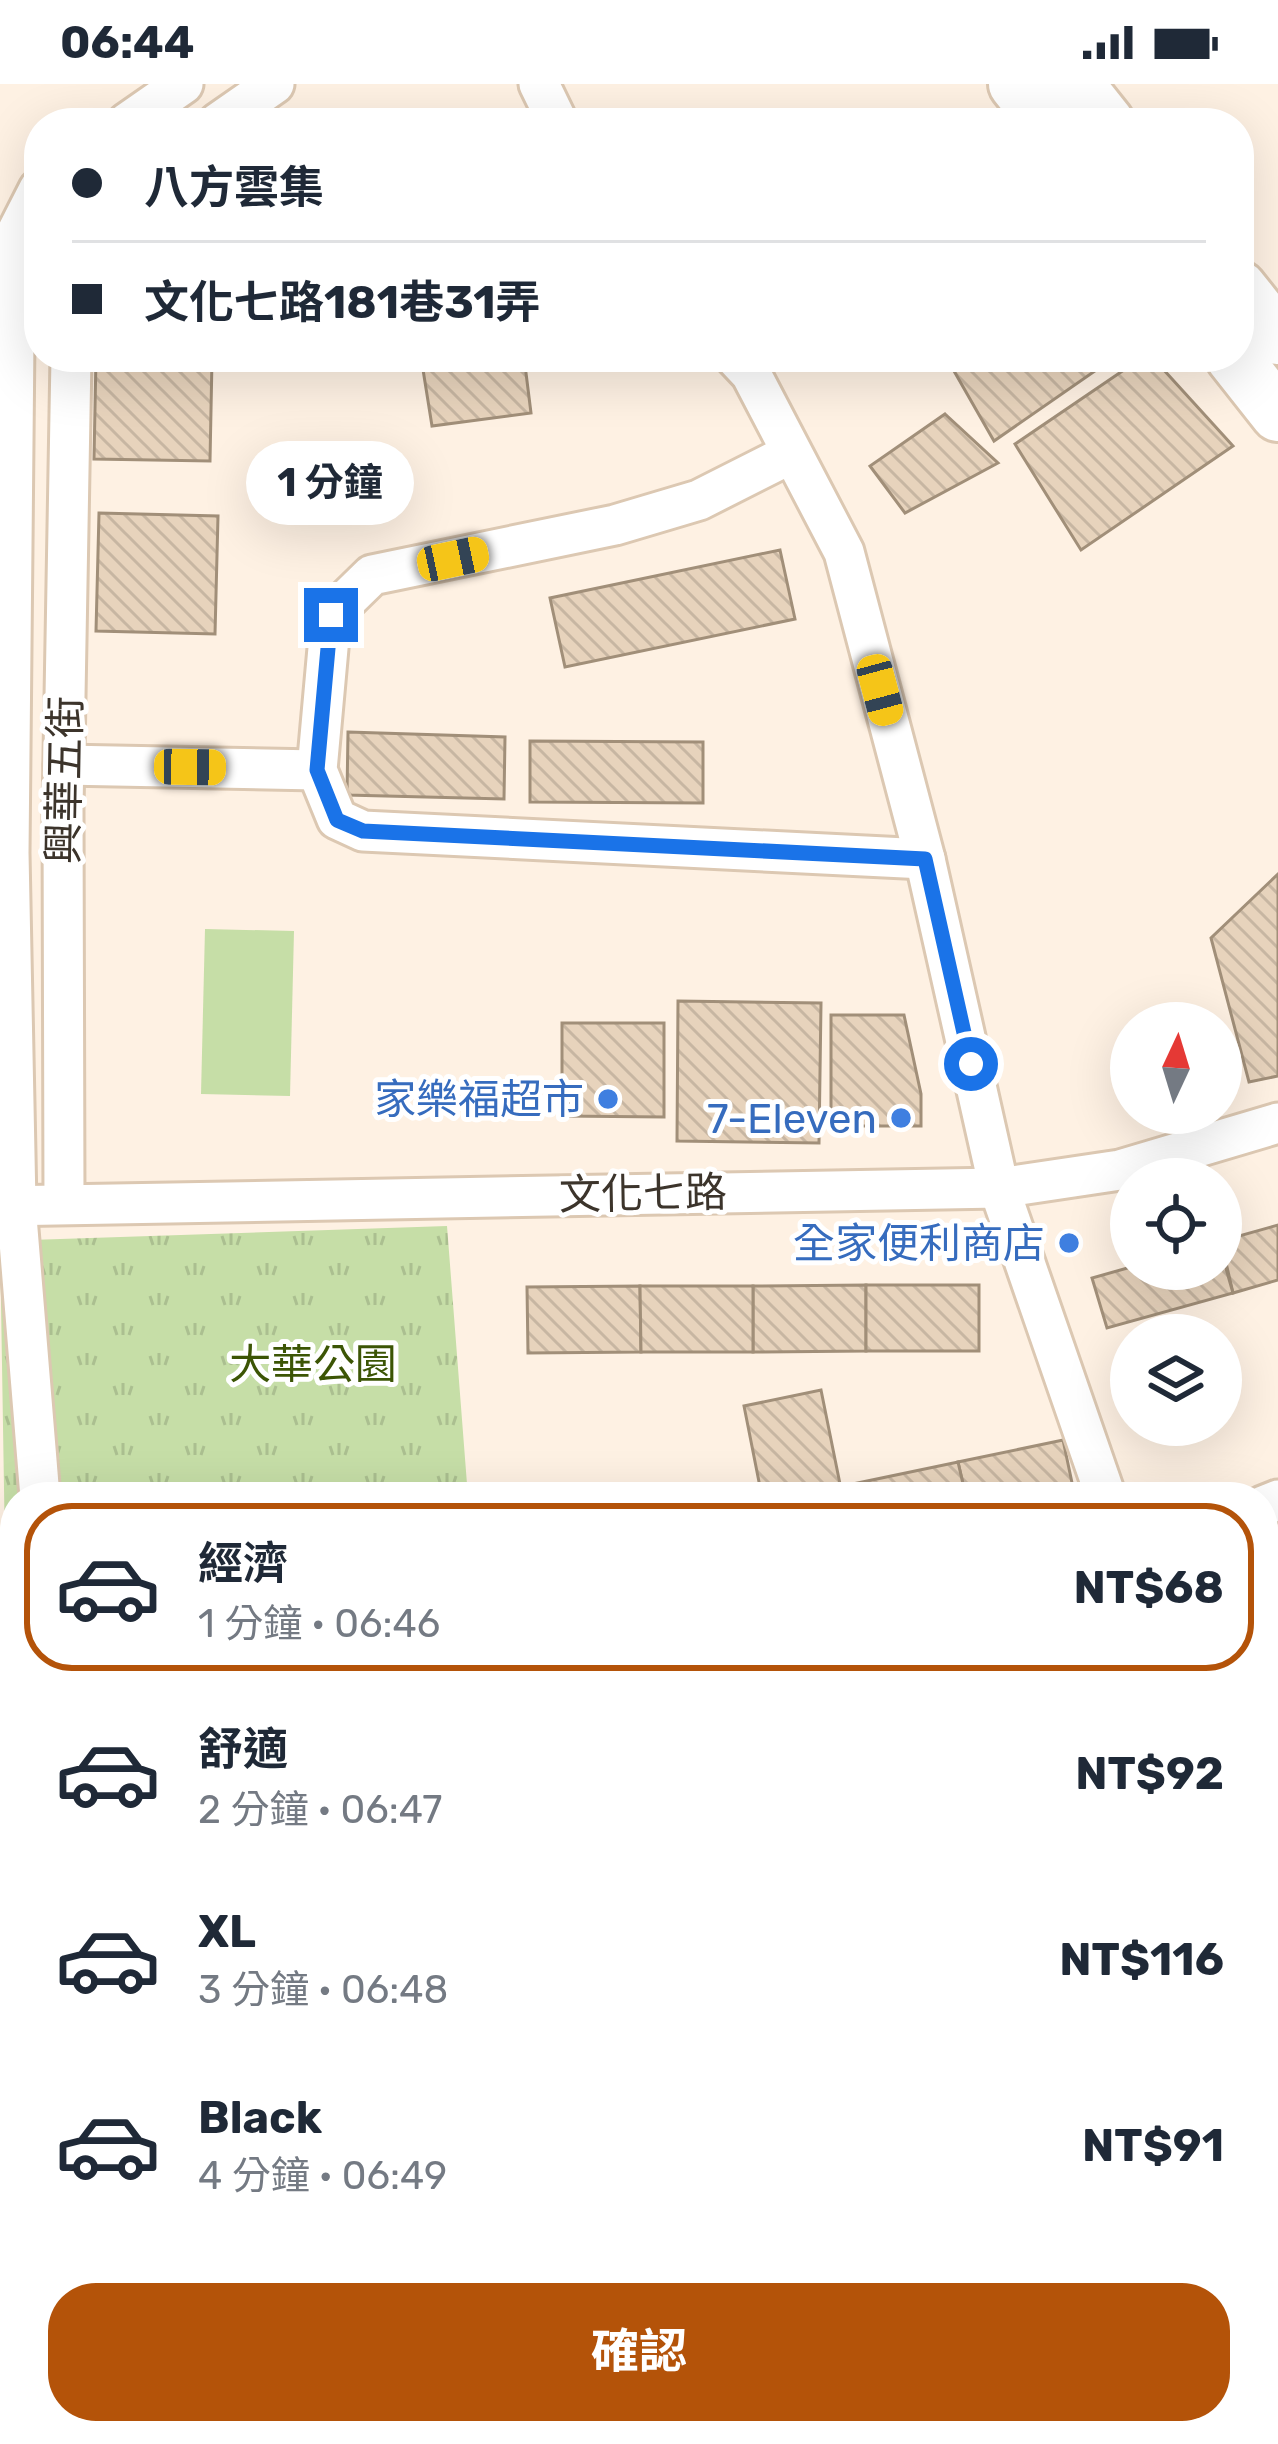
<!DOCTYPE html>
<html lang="zh-TW">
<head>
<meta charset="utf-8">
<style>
  body { margin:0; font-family:Rubik,"Noto Sans TC",sans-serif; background:#f6f6f7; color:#1f2937; height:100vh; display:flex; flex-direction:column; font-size:45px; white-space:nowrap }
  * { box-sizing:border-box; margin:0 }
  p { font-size:39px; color:#747a83 }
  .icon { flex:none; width:66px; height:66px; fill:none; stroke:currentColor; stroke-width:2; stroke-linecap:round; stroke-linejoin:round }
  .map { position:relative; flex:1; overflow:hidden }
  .sheet { position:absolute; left:0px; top:1398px; width:1278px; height:963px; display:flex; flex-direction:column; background:#fff; border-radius:48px 48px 0 0; box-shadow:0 12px 48px #0002 }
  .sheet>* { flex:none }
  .guide { position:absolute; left:24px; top:24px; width:1230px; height:264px; border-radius:48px; box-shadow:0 12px 48px #0002; display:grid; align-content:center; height:264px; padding:0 48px; background:#fff }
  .needle { width:78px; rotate:4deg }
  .buttons { position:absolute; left:1110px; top:918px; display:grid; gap:24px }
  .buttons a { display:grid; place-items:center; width:132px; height:132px; border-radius:50%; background:#fff; box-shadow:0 12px 48px #0002; font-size:60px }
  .end { position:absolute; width:54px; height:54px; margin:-27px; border:15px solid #1a73e8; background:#fff; box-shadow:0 0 0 6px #fff }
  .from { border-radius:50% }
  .bubble { position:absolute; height:84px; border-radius:42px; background:#fff; box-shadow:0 12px 48px #0002; font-size:39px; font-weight:700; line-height:84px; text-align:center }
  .car { position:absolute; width:36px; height:72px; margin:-36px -18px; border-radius:15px; box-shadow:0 0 9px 3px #0007; background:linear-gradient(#f5c518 24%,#345 0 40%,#f5c518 0 76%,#345 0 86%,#f5c518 0) }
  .guide b { display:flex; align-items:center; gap:42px; height:114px; font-size:45px }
  .guide b+b { border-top:3px solid #e0e1e3 }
  .guide i { width:30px; height:30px; background:#1f2937 }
  ul { padding:21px 0 0; list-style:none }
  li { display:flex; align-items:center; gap:36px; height:168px; margin:0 24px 18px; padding:0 24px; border:6px solid transparent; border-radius:48px }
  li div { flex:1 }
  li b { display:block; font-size:45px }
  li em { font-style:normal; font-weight:700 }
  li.current { border-color:#b45309 }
  li>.icon { width:108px; height:108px; stroke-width:1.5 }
  .cta { display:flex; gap:24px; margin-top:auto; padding:24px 48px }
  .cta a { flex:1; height:138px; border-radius:48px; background:#b45309; color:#fff; font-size:48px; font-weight:700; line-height:138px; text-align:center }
  .status { display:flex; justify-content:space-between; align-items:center; height:84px; padding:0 60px; background:#fff; direction:ltr }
  .status svg { height:33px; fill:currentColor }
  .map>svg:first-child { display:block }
</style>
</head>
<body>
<div class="status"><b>06:44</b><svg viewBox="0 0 49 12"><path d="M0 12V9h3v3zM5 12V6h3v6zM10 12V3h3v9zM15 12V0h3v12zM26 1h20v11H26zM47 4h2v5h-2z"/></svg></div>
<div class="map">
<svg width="1278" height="2360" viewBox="0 0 1278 2360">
  <defs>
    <pattern id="park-tufts" width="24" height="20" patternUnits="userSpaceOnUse" patternTransform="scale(3)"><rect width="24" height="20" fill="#c6dea7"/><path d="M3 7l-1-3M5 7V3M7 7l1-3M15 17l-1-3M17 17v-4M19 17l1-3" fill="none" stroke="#abbf90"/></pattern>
    <pattern id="building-back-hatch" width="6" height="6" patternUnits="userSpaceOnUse" patternTransform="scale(3)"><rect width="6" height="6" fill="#e7d3bc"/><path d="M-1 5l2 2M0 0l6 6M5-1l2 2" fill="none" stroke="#c7b6a2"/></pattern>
  </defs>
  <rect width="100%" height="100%" fill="#fef1e3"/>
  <!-- grass -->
  <path fill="#c6dea7" d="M205 845 294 847 290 1012 201 1010Z"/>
  <!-- park -->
  <path fill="url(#park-tufts)" d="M447 1142 468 1413H15V2311L0 2313V2085L15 2083 0 1157Z"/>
  <!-- building -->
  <g fill="url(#building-back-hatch)" stroke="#a18f79" stroke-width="3">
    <path d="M96 273 212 275 210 377 94 375Z"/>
    <path d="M421 273H524L531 329 432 342Z"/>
    <path d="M946 273H1115L994 357Z"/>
    <path d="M1143 273H1152L1233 362 1081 466 1015 360Z"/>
    <path d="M945 330 998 379 905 429 870 382Z"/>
    <path d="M99 429 218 432 215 550 96 547Z"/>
    <path d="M780 466 795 535 565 583 550 514Z"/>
    <path d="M348 648 505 653 504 715 347 711Z"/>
    <path d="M530 657 703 658V719L530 718Z"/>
    <path d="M1278 790V992L1249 998 1211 854Z"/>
    <path d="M678 917 821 919 819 1059 677 1057Z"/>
    <path d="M831 931H904L921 1010V1042H831Z"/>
    <path d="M562 939H664V1033L562 1032Z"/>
    <path d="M1278 1141V1196L1233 1209 1221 1157Z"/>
    <path d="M1221 1167 1233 1209 1107 1244 1092 1194 1131 1183 1221 1185Z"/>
    <path d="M866 1201V1267L753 1268V1202Z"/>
    <rect x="866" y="1201" width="113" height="66"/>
    <path d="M640 1202 641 1268 528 1269 527 1203Z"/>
    <path d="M640 1202H753V1268H641Z"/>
    <path d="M821 1306 840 1400 762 1413 744 1322Z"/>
    <path d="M1063 1356 1075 1413H966L958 1378Z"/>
    <path d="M958 1378 966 1413H856L853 1400Z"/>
    <path d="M840 1400 843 1413H774Z"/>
    <path d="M1278 1553V1754L1263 1761V1560Z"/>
  </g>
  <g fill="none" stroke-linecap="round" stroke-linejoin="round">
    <!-- street casing -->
    <g stroke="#dcc8b2" stroke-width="45">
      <g id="street">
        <path d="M539 0 558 39"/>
        <path d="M127 39 183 0"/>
        <path d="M218 39 274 0"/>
        <path d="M39 105 15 152 9 769 16 1121 40 1413"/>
        <path d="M735 273 751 290 844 468 925 775 999 1104 1106 1413"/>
        <path d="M790 370 699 416 615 441 372 491 331 531 317 686 337 735 363 747 925 775"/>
        <path d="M64 681 317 686"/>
        <path d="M64 1119 63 726 71 273"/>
        <path d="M0 1122 999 1104 1120 1086 1278 1039"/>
        <path d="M1263 1422 1278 1416"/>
        <path d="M1263 1818 1278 1809"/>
        <path d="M1263 1884 1278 1913"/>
        <path d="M1263 2275 1278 2269"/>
        <path d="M881 2346 886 2360"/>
        <path d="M1077 2360 1108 2346"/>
      </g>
    </g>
    <!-- secondary casing -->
    <g stroke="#dcc8b2" stroke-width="60">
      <g id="secondary">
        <path d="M1016 0 1047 39"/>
        <path d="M1076 0 1107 39"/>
        <path d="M1239 204 1278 253"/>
        <path d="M1233 273 1278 330"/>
      </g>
    </g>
    <!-- path -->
    <path stroke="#a2988c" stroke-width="6" stroke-dasharray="6 9" stroke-linecap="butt" d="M0 2106 15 2105"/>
    <!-- street -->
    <use href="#street" stroke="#fff" stroke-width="39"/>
    <!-- secondary -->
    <use href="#secondary" stroke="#fff" stroke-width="54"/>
  </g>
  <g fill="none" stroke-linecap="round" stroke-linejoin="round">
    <!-- route -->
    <path stroke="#1a73e8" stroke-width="15" d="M331 531 317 686 337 736 363 747 925 775 971 980"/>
  </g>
  <!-- markers -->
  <g fill="#3f7fe0" stroke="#fff" stroke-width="4.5">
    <circle cx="608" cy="1015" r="12"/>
    <circle cx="901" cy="1034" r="12"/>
    <circle cx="1069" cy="1159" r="12"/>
  </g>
  <g text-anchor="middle" stroke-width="10" stroke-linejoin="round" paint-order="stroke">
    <!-- street labels -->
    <g font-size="42" fill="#3c342b" stroke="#fff">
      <text transform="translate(64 696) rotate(-89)" y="15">興華五街</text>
      <text transform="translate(643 1109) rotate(-1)" y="15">文化七路</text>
    </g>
    <!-- shop labels -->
    <g font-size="42" fill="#366cbe" stroke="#fff" text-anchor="end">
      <text x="584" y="1030">家樂福超市</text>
      <text x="877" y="1049">7-Eleven</text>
      <text x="1045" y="1174">全家便利商店</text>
    </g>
    <!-- park labels -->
    <g font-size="42" fill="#3c5505" stroke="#fff">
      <text x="313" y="1295">大華公園</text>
    </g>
  </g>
</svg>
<div class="buttons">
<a><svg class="needle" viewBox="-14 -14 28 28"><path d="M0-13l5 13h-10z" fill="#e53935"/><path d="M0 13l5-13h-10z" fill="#747a83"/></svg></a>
<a><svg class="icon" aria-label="locate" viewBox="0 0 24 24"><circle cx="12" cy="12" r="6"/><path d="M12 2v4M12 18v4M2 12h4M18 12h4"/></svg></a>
<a><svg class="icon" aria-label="layers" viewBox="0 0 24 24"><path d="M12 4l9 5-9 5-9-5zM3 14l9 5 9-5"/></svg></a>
</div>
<i class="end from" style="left:971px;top:980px"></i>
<i class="end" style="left:331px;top:531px"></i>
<div class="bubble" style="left:246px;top:357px;width:168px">1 分鐘</div>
<i class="car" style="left:453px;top:475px;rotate:78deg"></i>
<i class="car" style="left:880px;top:606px;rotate:165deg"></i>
<i class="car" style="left:190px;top:683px;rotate:91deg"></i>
<div class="guide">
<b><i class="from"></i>八方雲集</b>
<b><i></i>文化七路181巷31弄</b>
</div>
<section class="sheet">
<ul>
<li class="current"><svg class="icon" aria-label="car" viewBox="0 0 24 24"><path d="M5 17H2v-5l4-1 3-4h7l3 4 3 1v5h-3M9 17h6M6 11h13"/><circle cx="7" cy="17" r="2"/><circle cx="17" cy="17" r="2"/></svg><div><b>經濟</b><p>1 分鐘 · 06:46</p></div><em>NT$68</em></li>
<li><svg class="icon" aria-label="car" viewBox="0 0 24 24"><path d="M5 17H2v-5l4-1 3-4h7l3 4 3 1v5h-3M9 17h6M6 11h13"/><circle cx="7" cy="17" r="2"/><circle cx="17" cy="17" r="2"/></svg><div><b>舒適</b><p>2 分鐘 · 06:47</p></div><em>NT$92</em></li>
<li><svg class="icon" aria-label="car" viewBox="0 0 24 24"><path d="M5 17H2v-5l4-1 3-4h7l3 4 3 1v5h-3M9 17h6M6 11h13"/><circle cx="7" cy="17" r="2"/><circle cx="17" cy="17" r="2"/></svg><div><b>XL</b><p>3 分鐘 · 06:48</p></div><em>NT$116</em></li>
<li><svg class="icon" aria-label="car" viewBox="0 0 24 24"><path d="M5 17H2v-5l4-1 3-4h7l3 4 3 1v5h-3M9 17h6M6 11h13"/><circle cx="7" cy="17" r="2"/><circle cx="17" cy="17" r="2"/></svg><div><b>Black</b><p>4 分鐘 · 06:49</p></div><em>NT$91</em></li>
</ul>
<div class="cta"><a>確認</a></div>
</section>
</div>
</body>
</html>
